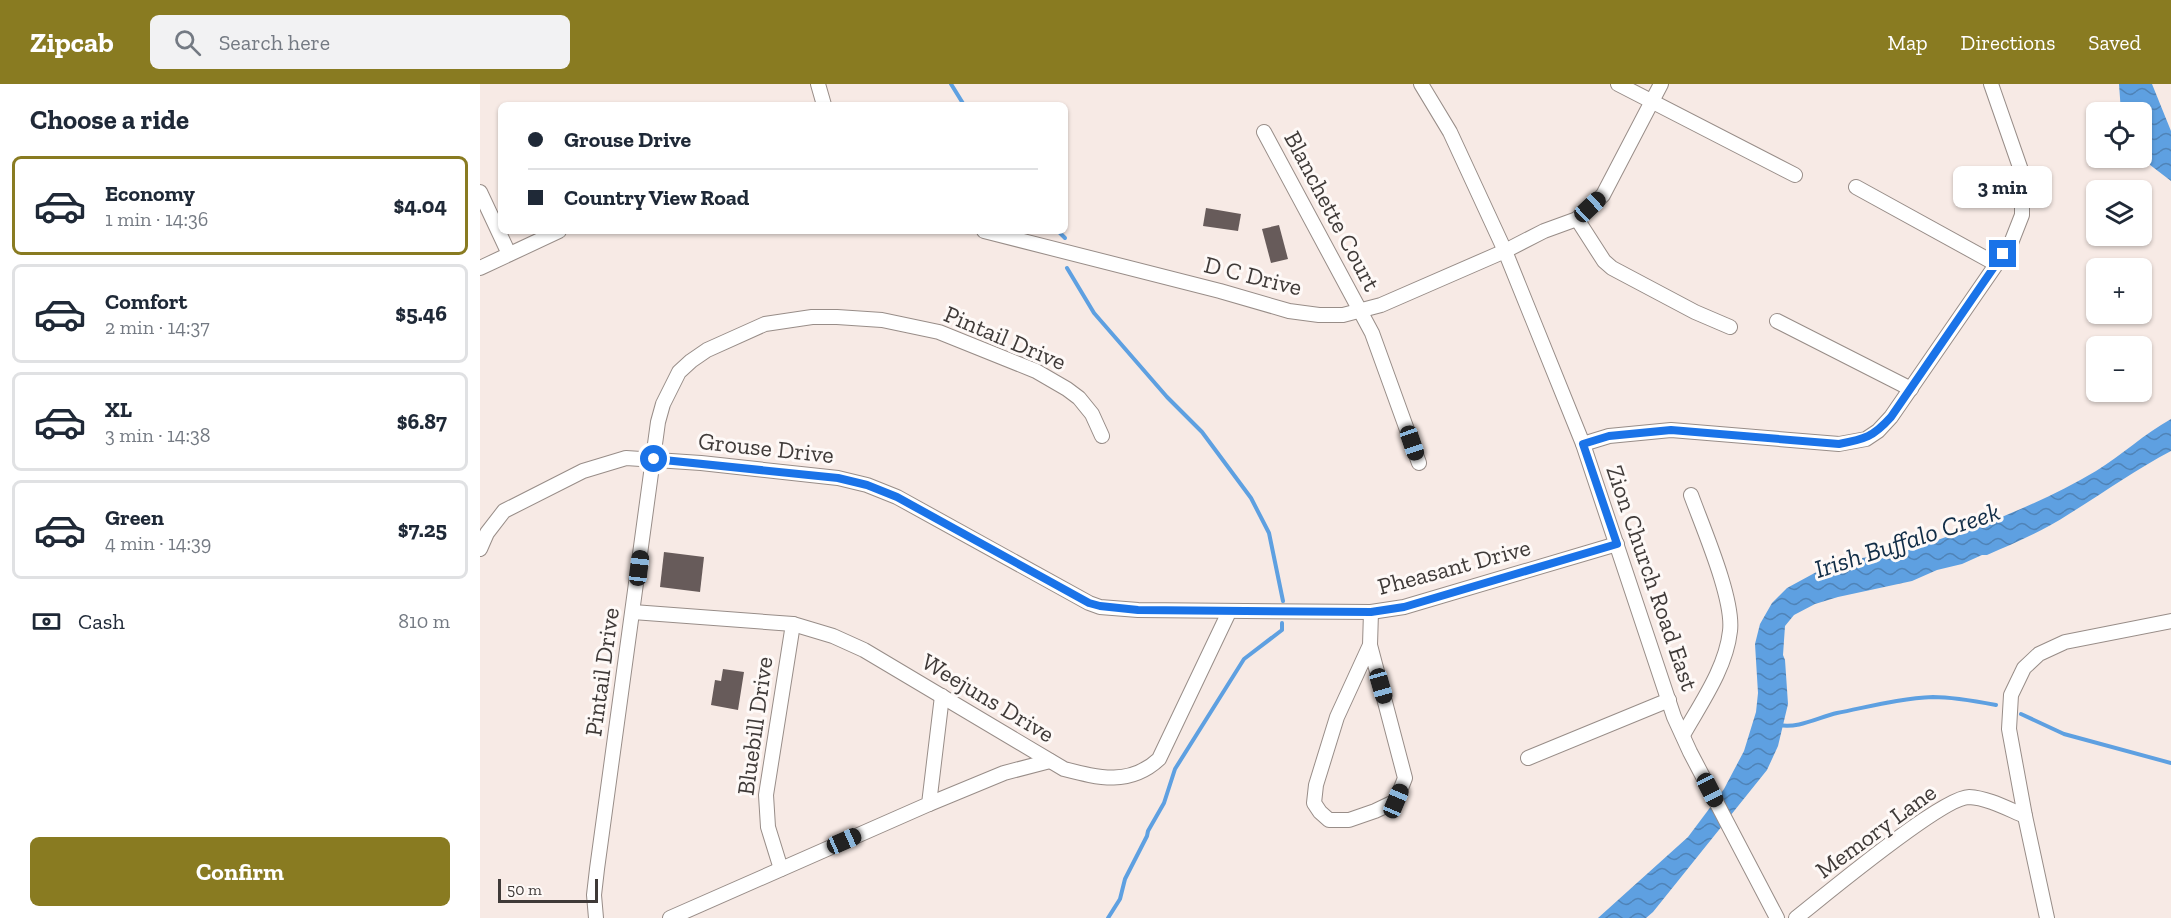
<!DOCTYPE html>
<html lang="en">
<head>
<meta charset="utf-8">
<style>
  body { margin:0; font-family:"Zilla Slab",serif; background:#f2f2f3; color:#1f2937; height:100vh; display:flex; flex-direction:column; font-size:22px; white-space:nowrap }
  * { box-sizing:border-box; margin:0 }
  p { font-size:20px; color:#747a83 }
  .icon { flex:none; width:33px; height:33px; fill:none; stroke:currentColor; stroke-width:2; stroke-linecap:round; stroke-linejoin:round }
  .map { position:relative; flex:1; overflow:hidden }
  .drawer { display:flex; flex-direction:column; background:#fff; width:480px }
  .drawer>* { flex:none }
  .top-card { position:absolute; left:18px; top:18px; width:570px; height:132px; border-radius:9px; box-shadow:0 2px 4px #0004; display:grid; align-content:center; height:132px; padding:0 30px; background:#fff }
  .controls { position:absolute; left:1606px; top:18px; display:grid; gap:12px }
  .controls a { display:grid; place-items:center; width:66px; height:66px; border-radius:9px; background:#fff; box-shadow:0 2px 4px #0004; font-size:30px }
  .scale { position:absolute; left:18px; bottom:15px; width:100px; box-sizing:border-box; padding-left:6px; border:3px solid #3f3a38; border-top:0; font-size:16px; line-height:21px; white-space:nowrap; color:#3f3a38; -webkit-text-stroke:4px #fef9f7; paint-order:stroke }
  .end { position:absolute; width:27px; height:27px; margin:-14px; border:8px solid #1a73e8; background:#fff; box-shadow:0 0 0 3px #fff }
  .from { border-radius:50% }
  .bubble { position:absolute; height:42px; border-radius:9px; background:#fff; box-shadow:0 2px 4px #0004; font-size:20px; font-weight:700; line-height:42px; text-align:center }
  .car { position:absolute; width:18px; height:36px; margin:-18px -9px; border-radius:8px; box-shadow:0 0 4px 2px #0007; background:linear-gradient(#222 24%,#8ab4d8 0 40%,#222 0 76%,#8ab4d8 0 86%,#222 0) }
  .top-card b { display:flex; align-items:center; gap:21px; height:57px; font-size:22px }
  .top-card b+b { border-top:2px solid #e0e1e3 }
  .top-card i { width:15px; height:15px; background:#1f2937 }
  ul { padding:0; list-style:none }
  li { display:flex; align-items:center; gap:18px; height:99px; margin:0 12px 9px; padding:0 18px; border:3px solid #e0e1e3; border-radius:9px }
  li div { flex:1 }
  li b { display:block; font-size:22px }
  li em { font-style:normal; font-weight:700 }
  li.current { border-color:#897b21 }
  li>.icon { width:54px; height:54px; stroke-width:1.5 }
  h2 { padding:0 30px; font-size:27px; line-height:72px }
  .pay { display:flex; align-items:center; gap:15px; height:66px; padding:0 30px; font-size:22px }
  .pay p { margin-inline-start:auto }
  .primary-button { display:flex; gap:12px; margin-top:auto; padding:12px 30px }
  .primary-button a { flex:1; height:69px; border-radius:9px; background:#897b21; color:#fff; font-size:24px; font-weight:700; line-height:69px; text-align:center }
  header { display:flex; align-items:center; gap:36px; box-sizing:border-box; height:84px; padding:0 30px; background:#897b21; color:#fff }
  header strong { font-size:28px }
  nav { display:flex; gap:33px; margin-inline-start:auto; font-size:21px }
  .search { width:420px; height:54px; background:#f2f2f3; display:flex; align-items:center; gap:15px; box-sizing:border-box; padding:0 21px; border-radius:9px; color:#747a83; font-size:22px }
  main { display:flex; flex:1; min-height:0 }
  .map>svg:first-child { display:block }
</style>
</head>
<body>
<header>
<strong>Zipcab</strong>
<div class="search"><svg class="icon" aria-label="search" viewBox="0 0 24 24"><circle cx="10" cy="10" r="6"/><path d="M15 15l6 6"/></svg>Search here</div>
<nav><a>Map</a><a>Directions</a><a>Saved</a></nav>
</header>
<main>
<section class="drawer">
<h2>Choose a ride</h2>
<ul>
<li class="current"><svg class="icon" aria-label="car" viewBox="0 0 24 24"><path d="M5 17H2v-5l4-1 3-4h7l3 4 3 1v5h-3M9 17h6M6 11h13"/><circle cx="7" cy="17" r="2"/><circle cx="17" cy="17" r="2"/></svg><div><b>Economy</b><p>1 min · 14:36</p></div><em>$4.04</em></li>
<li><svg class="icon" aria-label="car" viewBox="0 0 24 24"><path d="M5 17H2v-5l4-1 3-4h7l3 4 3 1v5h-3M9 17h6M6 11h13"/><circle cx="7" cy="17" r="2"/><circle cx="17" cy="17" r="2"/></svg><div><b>Comfort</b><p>2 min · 14:37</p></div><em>$5.46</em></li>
<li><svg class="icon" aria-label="car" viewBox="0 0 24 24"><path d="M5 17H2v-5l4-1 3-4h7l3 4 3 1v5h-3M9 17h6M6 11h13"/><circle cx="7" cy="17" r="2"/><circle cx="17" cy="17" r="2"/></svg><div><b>XL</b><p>3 min · 14:38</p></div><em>$6.87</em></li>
<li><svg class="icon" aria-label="car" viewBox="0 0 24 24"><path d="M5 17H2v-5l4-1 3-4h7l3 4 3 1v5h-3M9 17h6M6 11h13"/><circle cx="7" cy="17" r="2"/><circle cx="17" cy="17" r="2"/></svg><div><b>Green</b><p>4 min · 14:39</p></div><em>$7.25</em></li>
</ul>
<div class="pay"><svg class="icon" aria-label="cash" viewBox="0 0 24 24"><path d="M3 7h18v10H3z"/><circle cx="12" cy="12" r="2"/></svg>Cash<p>810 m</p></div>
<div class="primary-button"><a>Confirm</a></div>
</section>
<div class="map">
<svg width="1691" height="834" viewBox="0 0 1691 834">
  <defs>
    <pattern id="water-waves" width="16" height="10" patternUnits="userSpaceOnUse" patternTransform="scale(1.5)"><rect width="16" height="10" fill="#5ea0e1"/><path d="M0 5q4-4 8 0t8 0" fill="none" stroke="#4f83b7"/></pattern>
  </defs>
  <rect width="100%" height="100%" fill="#f7eae5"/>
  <!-- water -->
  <g fill="url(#water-waves)">
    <path d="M1639 0H1672L1691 47V97L1661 74 1662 28H1641Z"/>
    <path d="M1691 335V367C1655 386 1623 409 1589 430 1563 447 1535 459 1507 471H1502L1482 480 1457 486 1432 497 1358 513 1335 520 1314 531 1305 542 1303 571 1305 576 1308 620 1298 662 1287 686 1173 828 1166 834H1118L1208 753 1244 705 1264 667 1276 628 1278 609 1275 560 1280 540 1292 519 1307 504 1342 485 1382 474 1426 467 1486 446H1491C1534 428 1576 411 1616 387 1642 371 1664 350 1691 335Z"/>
  </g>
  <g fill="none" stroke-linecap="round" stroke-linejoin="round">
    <!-- stream -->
    <g stroke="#5ea0e1" stroke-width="4">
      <path d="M471 0 484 21"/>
      <path d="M578 147 585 154"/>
      <path d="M587 184 614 229 687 313 722 348 771 414 789 449 803 517"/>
      <path d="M1541 630 1584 650 1691 679"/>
      <path d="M1299 641C1318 645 1339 633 1357 629 1388 623 1421 614 1453 613 1474 613 1495 617 1516 621"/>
      <path d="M628 834 640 815 645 795 667 752 668 747 684 719 695 685 764 575 802 546V539"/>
    </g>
  </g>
  <!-- building -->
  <g fill="#675b5a">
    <path d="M726 124 761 130 758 147 723 142Z"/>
    <path d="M799 141 808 175 791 179 782 145Z"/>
    <path d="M184 468 224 473 220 508 180 503Z"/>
    <path d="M243 585 264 588 258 626 231 621 235 596 241 597Z"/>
  </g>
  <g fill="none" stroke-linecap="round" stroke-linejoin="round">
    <!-- minor casing -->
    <g stroke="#988d88" stroke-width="16">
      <g id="minor">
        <path d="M338 0 344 21"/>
        <path d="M941 0 970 48 1025 167 1103 360 1194 633 1210 668 1297 834"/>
        <path d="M1138 0 1315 91"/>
        <path d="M784 48 892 249 939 379"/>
        <path d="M1376 103 1516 180"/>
        <path d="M0 108 29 170"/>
        <path d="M1097 135 1124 177 1132 184 1215 228 1250 243"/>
        <path d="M504 147 740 207 809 227 839 231H863L901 221 1025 167 1064 147 1097 135 1123 111 1181 0"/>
        <path d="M0 184 79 147"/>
        <path d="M1297 237 1431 305"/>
        <path d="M1103 360 1129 352 1191 346 1359 360 1386 355 1398 347 1411 333 1531 159 1542 131V89L1511 0"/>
        <path d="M0 465 7 449 24 427 103 387 146 374 221 379 358 394 387 401 417 413 609 519 620 523 658 526 891 528 924 523 1137 460"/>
        <path d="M153 528 313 540 353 552 384 566 584 685C619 694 650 702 679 675L749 528"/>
        <path d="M890 561 857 633 836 701 834 719 840 728 849 736H869L895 727 916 717 925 694 890 561 891 528"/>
        <path d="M1203 651C1221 619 1246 584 1250 547 1254 515 1223 444 1211 411"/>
        <path d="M1048 674 1189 616"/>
        <path d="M449 720 524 689 570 677"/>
        <path d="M1545 732 1529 645 1531 611 1544 584 1559 570 1585 558 1691 537"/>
        <path d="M301 785 288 743 286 711 313 540"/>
        <path d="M116 834 114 811 117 785 178 338 183 320 199 288 211 277 227 266 285 240 332 233H357L402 236 459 248 556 287 587 305 599 314 612 330 622 352"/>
        <path d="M190 834 449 720 462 612"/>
        <path d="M1316 834C1344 812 1462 713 1489 713 1508 714 1528 725 1545 732L1567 834"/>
      </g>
    </g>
    <!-- minor -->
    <use href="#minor" stroke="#fff" stroke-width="14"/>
  </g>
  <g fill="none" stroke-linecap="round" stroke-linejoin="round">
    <!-- route -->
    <path stroke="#1a73e8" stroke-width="8" d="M174 375 358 394 387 401 417 413 609 519 620 522 658 526 891 528 924 523 1137 460 1103 360 1129 352 1191 346 1359 360C1385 355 1393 353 1411 333L1523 170"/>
  </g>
  <g text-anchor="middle" stroke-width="6" stroke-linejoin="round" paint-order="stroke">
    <!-- street labels -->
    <g font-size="24" fill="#3f3a38" stroke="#fef9f7">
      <text transform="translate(852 127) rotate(62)" y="8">Blanchette Court</text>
      <text transform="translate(773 192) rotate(14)" y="8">D C Drive</text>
      <text transform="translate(525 254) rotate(23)" y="8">Pintail Drive</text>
      <text transform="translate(286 364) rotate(6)" y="8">Grouse Drive</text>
      <text transform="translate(974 483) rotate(-15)" y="8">Pheasant Drive</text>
      <text transform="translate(1172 494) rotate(71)" y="8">Zion Church Road East</text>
      <text transform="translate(122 588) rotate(-82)" y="8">Pintail Drive</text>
      <text transform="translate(508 614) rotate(31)" y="8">Weejuns Drive</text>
      <text transform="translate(275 642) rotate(-82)" y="8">Bluebill Drive</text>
      <text transform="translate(1396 747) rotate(-36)" y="8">Memory Lane</text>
    </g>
    <!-- water labels -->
    <g font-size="26" font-style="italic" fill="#112d47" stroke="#fef9f7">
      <text transform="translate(1427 456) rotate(-18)" y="9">Irish Buffalo Creek</text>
    </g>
  </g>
</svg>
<div class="controls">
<a><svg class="icon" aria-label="locate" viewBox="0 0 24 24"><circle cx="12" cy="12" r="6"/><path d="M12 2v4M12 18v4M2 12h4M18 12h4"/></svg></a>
<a><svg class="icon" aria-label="layers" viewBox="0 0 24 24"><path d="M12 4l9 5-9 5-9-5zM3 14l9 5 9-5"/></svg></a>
<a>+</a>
<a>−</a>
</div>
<div class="scale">50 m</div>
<i class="end from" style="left:174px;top:375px"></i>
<i class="end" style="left:1523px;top:170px"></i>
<div class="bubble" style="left:1473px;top:82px;width:99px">3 min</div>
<i class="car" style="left:1110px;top:123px;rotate:47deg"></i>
<i class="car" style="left:932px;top:359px;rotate:161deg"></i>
<i class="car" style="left:159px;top:484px;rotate:7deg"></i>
<i class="car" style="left:901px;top:602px;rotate:164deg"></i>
<i class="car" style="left:1230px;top:706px;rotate:153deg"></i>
<i class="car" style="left:916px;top:717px;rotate:23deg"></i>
<i class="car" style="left:364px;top:757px;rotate:66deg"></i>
<div class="top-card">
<b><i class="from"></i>Grouse Drive</b>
<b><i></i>Country View Road</b>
</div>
</div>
</main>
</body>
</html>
